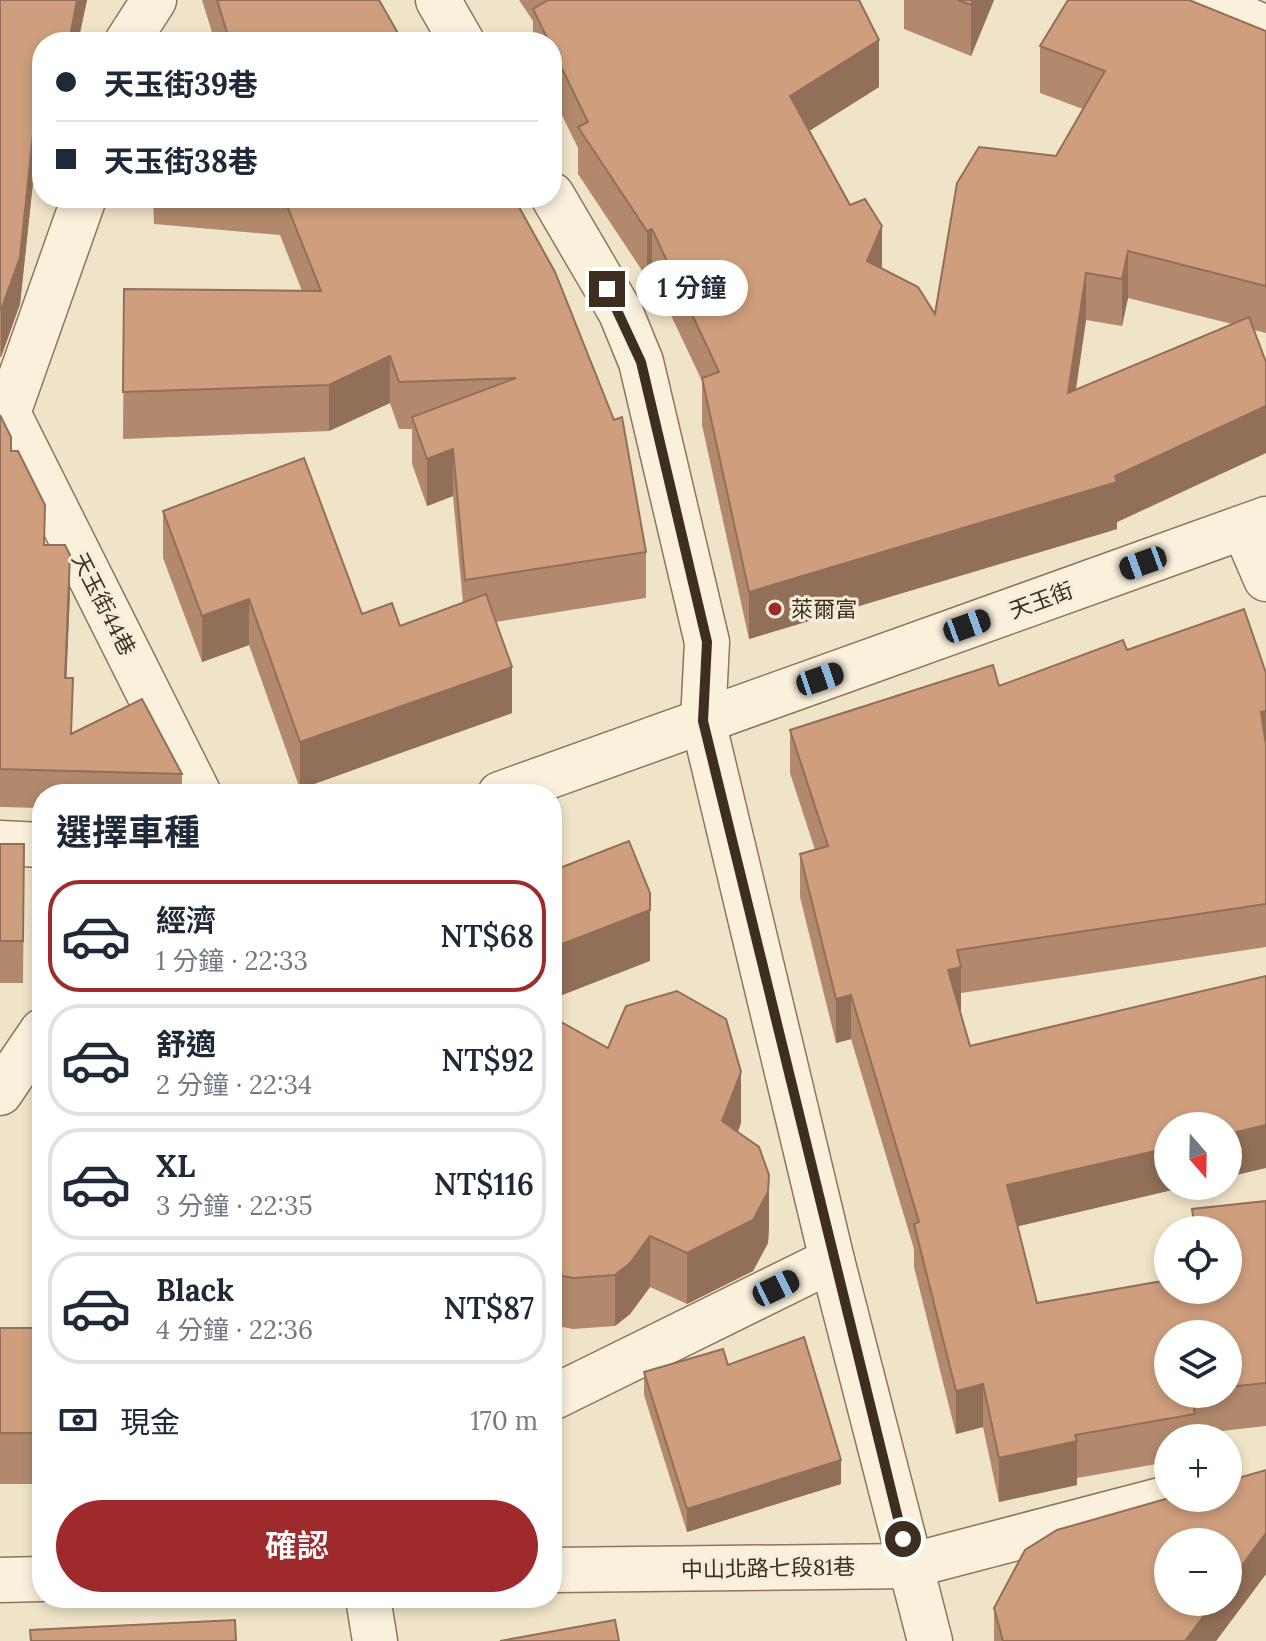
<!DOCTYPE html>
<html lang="zh-TW">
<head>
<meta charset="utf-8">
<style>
  body { margin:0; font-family:Lora,"Noto Sans TC",serif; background:#f6f6f7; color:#1f2937; height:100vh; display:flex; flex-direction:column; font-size:30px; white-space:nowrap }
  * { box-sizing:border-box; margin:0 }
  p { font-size:26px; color:#747a83 }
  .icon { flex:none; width:44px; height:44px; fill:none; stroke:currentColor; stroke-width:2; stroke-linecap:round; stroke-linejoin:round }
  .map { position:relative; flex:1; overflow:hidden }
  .panel { position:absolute; left:32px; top:784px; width:530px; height:824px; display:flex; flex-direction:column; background:#fff; border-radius:32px; box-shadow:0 4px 12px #0003 }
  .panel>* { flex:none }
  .top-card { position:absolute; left:32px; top:32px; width:530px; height:176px; border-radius:32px; box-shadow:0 4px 12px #0003; display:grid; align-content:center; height:176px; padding:0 24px; background:#fff }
  .needle { width:52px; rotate:160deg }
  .controls { position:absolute; left:1154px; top:1112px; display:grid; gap:16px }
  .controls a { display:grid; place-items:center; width:88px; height:88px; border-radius:50%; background:#fff; box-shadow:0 4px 12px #0003; font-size:40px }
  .end { position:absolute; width:36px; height:36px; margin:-18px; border:10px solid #3d2e20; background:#fff; box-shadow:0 0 0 4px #fff }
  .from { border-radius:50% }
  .bubble { position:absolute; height:56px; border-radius:28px; background:#fff; box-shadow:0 4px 12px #0003; font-size:26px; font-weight:600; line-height:56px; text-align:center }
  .car { position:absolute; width:24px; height:48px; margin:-24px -12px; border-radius:10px; box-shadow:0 0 6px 2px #0007; background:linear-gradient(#222 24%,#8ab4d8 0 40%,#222 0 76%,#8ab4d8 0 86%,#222 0) }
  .top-card b { display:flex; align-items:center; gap:28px; height:76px; font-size:30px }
  .top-card b+b { border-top:2px solid #e0e1e3 }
  .top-card i { width:20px; height:20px; background:#1f2937 }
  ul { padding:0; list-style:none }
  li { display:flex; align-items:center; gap:24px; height:112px; margin:0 16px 12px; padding:0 8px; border:4px solid #e0e1e3; border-radius:32px }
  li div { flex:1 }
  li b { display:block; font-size:30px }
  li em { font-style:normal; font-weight:600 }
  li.on { border-color:#9e2a2b }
  li>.icon { width:72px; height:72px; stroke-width:1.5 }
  h2 { padding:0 24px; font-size:36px; line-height:96px }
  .pay { display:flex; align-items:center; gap:20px; height:88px; padding:0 24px; font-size:30px }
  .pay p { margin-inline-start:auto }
  .cta { display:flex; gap:16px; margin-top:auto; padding:16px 24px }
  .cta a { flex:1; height:92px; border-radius:48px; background:#9e2a2b; color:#fff; font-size:32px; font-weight:600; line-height:92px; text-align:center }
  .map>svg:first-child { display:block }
</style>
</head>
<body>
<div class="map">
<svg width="1266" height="1641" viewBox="0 0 1266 1641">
  <rect width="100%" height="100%" fill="#f0e4c8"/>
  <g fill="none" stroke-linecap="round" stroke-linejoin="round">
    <!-- minor casing -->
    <g stroke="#8d765c" stroke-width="47">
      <g id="minor">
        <path d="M438 0 462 42"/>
        <path d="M1203 0 1266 28"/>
        <path d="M127 42 154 0"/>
        <path d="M552 195 621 313 641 362 707 642 703 721 832 1260 930 1641"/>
        <path d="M8 413 199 794"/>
        <path d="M8 413 84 198"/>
        <path d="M1244 528 1266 579"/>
        <path d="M500 794 1266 519"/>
        <path d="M0 843 42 845"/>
        <path d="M0 1093 42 1031"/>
        <path d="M552 1398 832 1260"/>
        <path d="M552 1570 909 1566 1168 1498"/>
        <path d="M0 1580 42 1579"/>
        <path d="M368 1598 375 1641"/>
      </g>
    </g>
    <!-- minor -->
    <use href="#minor" stroke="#faf1dc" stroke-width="44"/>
  </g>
  <!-- wall -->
  <g fill="#b2896c" fill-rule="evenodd">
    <path d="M0 0H87L78 42H42V154H36L20 304 1 357H0Z"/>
    <path d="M202 0H379L403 42H215Z"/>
    <path d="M519 0H859L879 87 809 131 882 268 935 314 1056 156 1083 109 1040 93V46L1266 31V333L1254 330 1266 362V453L1117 522V529L749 639 702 425V381L652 275 647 278 578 174V148L552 95V42H533V21ZM1128 298 1232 324 1076 390 1086 320 1122 326Z"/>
    <path d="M904 0H994L971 56 904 29Z"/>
    <path d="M153 198H514L646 552V598L496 622 512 713 300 789 249 645 202 662 163 558V511L362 614 400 626 463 603 453 496 427 506 412 464V429H399L390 403 329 431 123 439 124 289 302 291 280 235 154 224Z"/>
    <path d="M0 415 11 451 45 545 70 592 66 678 72 734 182 774V794H42V808L0 807Z"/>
    <path d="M1127 650 1266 673V947L961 993V1010L960 1011 970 1046 1168 1186H1189L1018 1226 1037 1303 1228 1290V1230H1192V1209L1266 1201V1426L1195 1434V1438H1168V1462L1077 1478V1485L999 1502 983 1427 956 1434 914 1267V1249L851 1039 836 1043 800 897V854L815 850 790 773V730L999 686ZM1228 1334V1394H1168Z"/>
    <path d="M0 844 24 886 23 983H0Z"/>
    <path d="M552 1017 741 1123 738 1132 769 1226 768 1243 753 1271 687 1304 650 1287 630 1314 615 1326 573 1329 552 1325Z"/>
    <rect x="0" y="1328" width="42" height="156"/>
    <path d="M644 1372 841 1484 687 1532 644 1395Z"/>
    <path d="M1266 1470V1574L1216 1641H994V1608Z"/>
  </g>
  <!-- shaded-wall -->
  <g fill="#916f58">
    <path d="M77 0H87L78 42H69Z"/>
    <path d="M973 0H994L971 56V5Z"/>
    <path d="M879 40V87L790 143V96Z"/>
    <path d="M36 107V154L20 304 1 357V310Z"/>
    <path d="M882 226V273L867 261Z"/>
    <path d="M652 229V275L647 278V231Z"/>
    <path d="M1128 251V298L1122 326V279Z"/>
    <path d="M1086 273V320L1068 440V393Z"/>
    <path d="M390 356V403L329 431V385Z"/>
    <path d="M1266 406V453L1117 522V529L749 639V592L1115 476Z"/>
    <path d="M453 449V496L427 506V459Z"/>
    <path d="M70 555V592L65 716V678Z"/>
    <path d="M249 599V645L202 662V616Z"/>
    <path d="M512 667V713L300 789V742Z"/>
    <path d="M1266 711V754L1261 712Z"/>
    <path d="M650 910V961L552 999V948Z"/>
    <path d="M961 967V1010L948 1014V970Z"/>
    <path d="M851 995V1039L836 1043V999Z"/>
    <path d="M741 1072V1123L722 1172V1121Z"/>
    <path d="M1266 1125V1168L1228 1177V1134Z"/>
    <path d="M1168 1148V1186H1189L1007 1229V1185Z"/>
    <path d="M769 1175V1226L768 1243 753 1271 687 1304V1253Z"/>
    <path d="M650 1236V1287L630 1314 615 1326V1275Z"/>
    <path d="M983 1384V1427L956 1434V1391Z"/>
    <path d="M1077 1441V1485L999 1502V1458Z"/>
    <path d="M841 1460V1484L687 1532V1509Z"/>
    <path d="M1266 1533V1574L1216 1641H1185L1214 1602H1228V1584Z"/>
  </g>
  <!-- building -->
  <g fill="#cf9f7d" stroke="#916f58" stroke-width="2">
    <path d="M0 0H77L69 42H42V108L36 107 20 257 1 310H0Z"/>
    <path d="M217 0H379L403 42H230Z"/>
    <path d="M548 0H859L879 40 790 96 850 205 865 199 882 226 867 261 918 287 935 314 957 183 979 147 1056 156 1105 71 1040 46 1068 0H1189L1266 31V286L1128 251 1122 279 1086 273 1068 393 1249 317 1266 362V406L1115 476 1117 482 749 592 702 378 719 372 652 229 647 231 578 127 588 122 552 48V42H549L533 9Z"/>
    <path d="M958 0H973L971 5Z"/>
    <path d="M284 198H514L555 272 614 420 622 417 646 552 465 580 453 449 427 459 412 417 516 378 399 382 390 356 329 385 123 392 124 289 321 291Z"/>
    <path d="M0 415 11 437V451H18L45 505 44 545H65L70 555 65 678H73L71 734 142 699 182 774 0 769Z"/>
    <path d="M304 458 362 614 392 603 400 626 486 594 512 667 300 742 249 599 202 616 163 511Z"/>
    <path d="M1244 609 1266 673V711L1261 712 1266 745V904L957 950 961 967 948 970 970 1046 1266 976V1125L1228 1134V1126H1168V1148L1007 1185 1037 1303 1168 1280V1290H1228V1230H1195L1192 1209 1266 1201V1383L1228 1387V1334H1168V1394H1191L1195 1414 1075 1435 1077 1441 999 1458 983 1384 956 1391 914 1224 919 1222 851 995 836 999 800 854 828 846 790 730 993 665 999 686 1123 640 1127 650Z"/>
    <path d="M629 841 650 893V910L552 948V871Z"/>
    <path d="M0 844H24L23 941H0Z"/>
    <path d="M677 991 726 1019 741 1072 722 1121 759 1147 769 1175 768 1192 753 1220 687 1253 650 1236 630 1263 615 1275 573 1278 552 1274V1017L608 1048 626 1006Z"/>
    <rect x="0" y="1328" width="42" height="105"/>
    <path d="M804 1337 841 1460 687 1509 644 1372 723 1349 728 1365Z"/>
    <path d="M1266 1470V1533L1228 1584V1542H1168V1602H1214L1185 1641H1003L994 1608 1025 1550 1057 1530 1169 1498H1228V1481Z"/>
    <path d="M235 1620 236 1641H31L30 1630Z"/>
    <path d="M615 1620 619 1641H500Z"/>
  </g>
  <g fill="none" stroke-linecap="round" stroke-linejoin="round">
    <!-- route -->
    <path stroke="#3d2e20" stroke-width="10" d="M607 289 641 362 707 642 703 721 903 1539"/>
  </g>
  <!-- markers -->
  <circle fill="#9e2a2b" stroke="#f7eed8" stroke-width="3" cx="775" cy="609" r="8"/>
  <g text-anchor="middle" stroke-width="6" stroke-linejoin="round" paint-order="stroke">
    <!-- street labels -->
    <g font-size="22" fill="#3d2e20" stroke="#f7eed8">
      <text transform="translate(1041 600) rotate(-20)" y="8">天玉街</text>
      <text transform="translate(104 604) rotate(63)" y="8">天玉街44巷</text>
      <text transform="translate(768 1568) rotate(-1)" y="8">中山北路七段81巷</text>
    </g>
    <!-- poi labels -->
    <g font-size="22" fill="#3d2e20" stroke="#f7eed8" text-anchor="start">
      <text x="791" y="617">萊爾富</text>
    </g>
  </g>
</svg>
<div class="controls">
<a><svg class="needle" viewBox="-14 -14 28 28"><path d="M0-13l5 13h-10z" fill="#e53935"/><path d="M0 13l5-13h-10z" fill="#747a83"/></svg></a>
<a><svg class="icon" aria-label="locate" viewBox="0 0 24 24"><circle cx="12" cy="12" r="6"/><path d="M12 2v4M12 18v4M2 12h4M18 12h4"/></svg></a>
<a><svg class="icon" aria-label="layers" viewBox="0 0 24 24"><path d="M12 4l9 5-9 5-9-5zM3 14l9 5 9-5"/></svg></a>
<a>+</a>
<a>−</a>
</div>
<i class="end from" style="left:903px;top:1539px"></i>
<i class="end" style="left:607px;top:289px"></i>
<div class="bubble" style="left:636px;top:260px;width:112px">1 分鐘</div>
<i class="car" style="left:1143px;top:563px;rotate:250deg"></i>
<i class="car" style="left:967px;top:626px;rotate:70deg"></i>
<i class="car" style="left:820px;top:679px;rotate:71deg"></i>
<i class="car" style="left:776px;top:1288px;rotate:64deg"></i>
<div class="top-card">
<b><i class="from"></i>天玉街39巷</b>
<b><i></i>天玉街38巷</b>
</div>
<section class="panel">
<h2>選擇車種</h2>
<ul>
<li class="on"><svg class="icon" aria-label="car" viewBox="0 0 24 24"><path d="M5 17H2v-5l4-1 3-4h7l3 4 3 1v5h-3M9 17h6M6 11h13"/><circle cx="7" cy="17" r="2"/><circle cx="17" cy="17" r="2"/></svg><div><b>經濟</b><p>1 分鐘 · 22:33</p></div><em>NT$68</em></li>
<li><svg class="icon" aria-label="car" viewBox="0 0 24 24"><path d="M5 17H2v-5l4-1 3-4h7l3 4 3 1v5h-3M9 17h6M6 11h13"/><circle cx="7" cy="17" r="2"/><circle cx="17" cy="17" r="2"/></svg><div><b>舒適</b><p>2 分鐘 · 22:34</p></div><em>NT$92</em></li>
<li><svg class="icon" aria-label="car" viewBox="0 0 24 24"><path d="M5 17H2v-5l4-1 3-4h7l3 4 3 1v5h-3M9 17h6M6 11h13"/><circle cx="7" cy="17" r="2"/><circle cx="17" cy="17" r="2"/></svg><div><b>XL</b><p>3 分鐘 · 22:35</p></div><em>NT$116</em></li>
<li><svg class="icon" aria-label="car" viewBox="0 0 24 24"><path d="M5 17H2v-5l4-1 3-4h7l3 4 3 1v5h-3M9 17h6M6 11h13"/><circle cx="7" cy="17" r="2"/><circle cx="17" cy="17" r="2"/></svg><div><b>Black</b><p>4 分鐘 · 22:36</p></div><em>NT$87</em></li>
</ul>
<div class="pay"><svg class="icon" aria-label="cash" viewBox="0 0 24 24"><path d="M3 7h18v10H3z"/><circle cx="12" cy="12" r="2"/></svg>現金<p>170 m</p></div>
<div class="cta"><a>確認</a></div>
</section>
</div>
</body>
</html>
